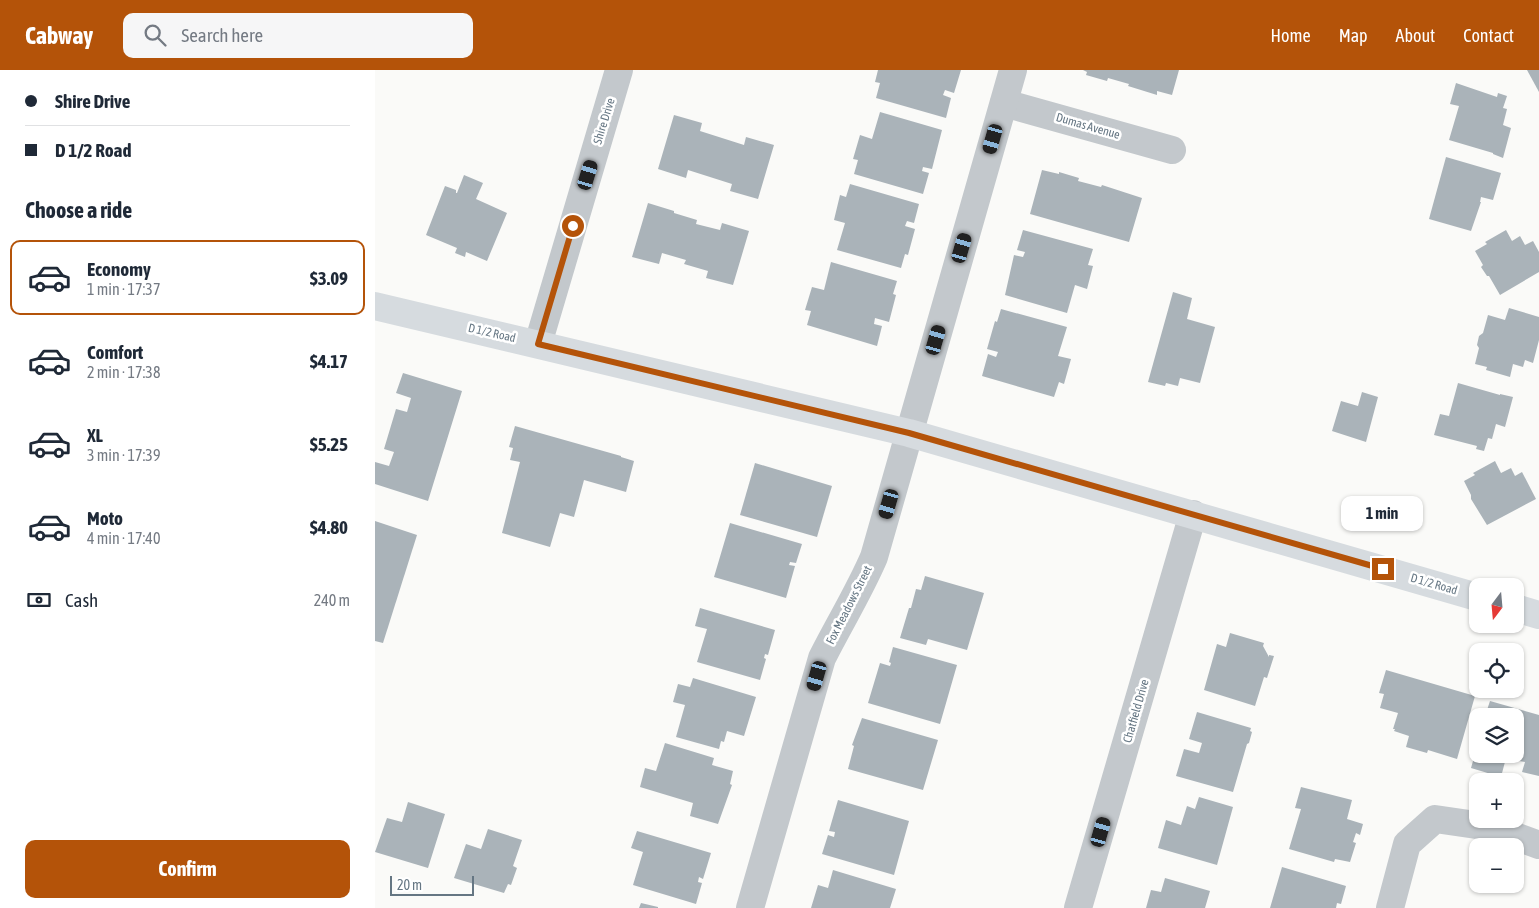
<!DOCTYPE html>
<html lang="en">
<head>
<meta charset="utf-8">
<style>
  body { margin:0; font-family:"Asap Condensed",sans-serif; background:#f6f6f7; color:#1f2937; height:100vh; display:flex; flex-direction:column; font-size:19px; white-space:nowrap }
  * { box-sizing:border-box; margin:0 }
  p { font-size:16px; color:#747a83 }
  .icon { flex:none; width:28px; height:28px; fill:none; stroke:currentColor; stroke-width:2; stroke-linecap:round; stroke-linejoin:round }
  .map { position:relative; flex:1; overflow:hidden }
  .details { display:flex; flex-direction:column; background:#fff; width:375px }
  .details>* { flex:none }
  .top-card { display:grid; align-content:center; height:110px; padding:0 25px; background:#fff }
  .needle { width:32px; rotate:196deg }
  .controls { position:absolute; left:1094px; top:508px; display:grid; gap:10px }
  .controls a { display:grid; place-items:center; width:55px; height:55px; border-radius:10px; background:#fff; box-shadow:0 1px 4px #0004; font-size:25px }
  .scale { position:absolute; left:15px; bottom:12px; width:84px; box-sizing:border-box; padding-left:5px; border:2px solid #657683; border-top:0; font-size:14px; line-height:18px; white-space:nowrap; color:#657683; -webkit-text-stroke:4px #fff; paint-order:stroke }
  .end { position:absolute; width:22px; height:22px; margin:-11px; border:6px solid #b45309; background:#fff; box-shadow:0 0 0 2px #fff }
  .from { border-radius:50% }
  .bubble { position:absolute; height:35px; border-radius:10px; background:#fff; box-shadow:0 1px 4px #0004; font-size:16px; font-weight:700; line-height:35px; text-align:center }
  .car { position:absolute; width:15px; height:30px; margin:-15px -8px; border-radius:6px; box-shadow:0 0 4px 1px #0007; background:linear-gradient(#222 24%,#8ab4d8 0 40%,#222 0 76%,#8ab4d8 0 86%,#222 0) }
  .top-card b { display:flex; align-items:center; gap:18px; height:48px; font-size:19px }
  .top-card b+b { border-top:1px solid #e0e1e3 }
  .top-card i { width:12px; height:12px; background:#1f2937 }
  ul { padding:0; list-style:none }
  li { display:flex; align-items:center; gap:15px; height:75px; margin:0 10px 8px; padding:0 15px; border:2px solid transparent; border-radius:10px }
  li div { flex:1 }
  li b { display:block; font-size:19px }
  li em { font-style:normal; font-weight:700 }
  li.current { border-color:#b45309 }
  li>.icon { width:45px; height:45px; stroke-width:1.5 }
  h2 { padding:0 25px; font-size:22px; line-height:60px }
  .pay { display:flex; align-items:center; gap:12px; height:55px; padding:0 25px; font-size:19px }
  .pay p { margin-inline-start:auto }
  .cta { display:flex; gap:10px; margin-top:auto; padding:10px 25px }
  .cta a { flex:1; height:58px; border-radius:10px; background:#b45309; color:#fff; font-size:20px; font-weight:700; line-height:58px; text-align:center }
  header { display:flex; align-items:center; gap:30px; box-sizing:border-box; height:70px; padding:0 25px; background:#b45309; color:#fff }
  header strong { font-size:24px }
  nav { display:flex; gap:28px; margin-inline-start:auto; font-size:18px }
  .search { width:350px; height:45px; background:#f6f6f7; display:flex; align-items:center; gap:12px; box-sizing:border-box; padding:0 18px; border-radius:10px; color:#747a83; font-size:19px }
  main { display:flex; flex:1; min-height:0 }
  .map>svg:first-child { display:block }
</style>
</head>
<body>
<header>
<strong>Cabway</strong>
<div class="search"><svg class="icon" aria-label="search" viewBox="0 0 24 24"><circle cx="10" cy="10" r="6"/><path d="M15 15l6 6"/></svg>Search here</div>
<nav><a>Home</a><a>Map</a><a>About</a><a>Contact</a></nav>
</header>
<main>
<section class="details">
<div class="top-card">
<b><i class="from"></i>Shire Drive</b>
<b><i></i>D 1/2 Road</b>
</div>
<h2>Choose a ride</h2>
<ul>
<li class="current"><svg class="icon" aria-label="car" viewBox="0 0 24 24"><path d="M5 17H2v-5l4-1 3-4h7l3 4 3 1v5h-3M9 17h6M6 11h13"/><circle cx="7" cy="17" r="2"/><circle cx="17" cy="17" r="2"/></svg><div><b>Economy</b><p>1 min · 17:37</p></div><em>$3.09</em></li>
<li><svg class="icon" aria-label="car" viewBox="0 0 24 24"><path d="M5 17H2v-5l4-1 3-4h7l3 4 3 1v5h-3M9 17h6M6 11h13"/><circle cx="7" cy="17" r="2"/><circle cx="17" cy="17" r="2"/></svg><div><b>Comfort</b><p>2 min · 17:38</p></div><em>$4.17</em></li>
<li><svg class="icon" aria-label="car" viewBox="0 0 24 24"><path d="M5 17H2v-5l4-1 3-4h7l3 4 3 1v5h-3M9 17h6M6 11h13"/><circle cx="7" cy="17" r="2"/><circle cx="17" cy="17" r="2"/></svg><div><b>XL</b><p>3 min · 17:39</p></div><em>$5.25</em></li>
<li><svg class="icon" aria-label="car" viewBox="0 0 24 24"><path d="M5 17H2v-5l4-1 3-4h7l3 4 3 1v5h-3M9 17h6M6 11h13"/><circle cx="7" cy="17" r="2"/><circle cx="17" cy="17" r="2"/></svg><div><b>Moto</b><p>4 min · 17:40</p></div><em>$4.80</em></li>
</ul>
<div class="pay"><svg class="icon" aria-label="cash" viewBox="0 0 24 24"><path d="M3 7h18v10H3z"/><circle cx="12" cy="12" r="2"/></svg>Cash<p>240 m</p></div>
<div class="cta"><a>Confirm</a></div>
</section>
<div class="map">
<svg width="1164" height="838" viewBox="0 0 1164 838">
  <rect width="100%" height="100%" fill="#fafaf8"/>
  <!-- building -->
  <g fill="#aab3b9">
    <path d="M503 0H586L579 23 570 20 568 25 576 28 571 48 501 28 505 13 500 12Z"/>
    <path d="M708 0H804L797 25 782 21V25L753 16 754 14 733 8 732 11 711 5 712 2Z"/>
    <path d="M1152 0H1164V22Z"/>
    <path d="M1081 13 1122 27 1123 23 1132 26 1128 38 1132 39 1128 55 1136 58 1128 88 1118 84V83L1074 70 1084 36 1075 34Z"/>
    <path d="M505 42 567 60 557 99 548 97 547 101 554 103 548 124 479 104 483 90 478 89 485 65 497 69Z"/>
    <path d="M299 45 327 53 325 61 369 75 371 67 399 75 383 129 355 121 357 114 313 100 311 108 283 99Z"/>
    <path d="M1071 87 1126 103 1118 130 1106 127 1105 132H1106L1096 161 1054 149Z"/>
    <path d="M667 100 684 104V102L704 108 703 111 726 117 727 115 767 128 754 172 655 144Z"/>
    <path d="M89 105 108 113 101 129 132 143 112 191 91 182 90 187 80 183 82 178 51 165 70 116 81 120V123H82Z"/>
    <path d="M475 114 544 134 539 153 532 151 530 156 540 159 533 185 530 184 526 198 462 180 470 153 459 150 465 125 471 127Z"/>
    <path d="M273 133 299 141V143L322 150 321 154 345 160 347 153 374 161 358 215 331 208 333 201 309 194 311 190 287 183 284 194 257 187Z"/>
    <path d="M648 160 718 179 713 195 718 196 712 219 700 215 692 243 630 225 639 185 648 187 650 182 642 180Z"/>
    <path d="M1131 160 1137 171 1145 166 1150 175 1158 171 1164 182V202L1125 225 1114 206H1112L1106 197 1108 195 1100 181 1112 174 1110 172Z"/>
    <path d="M456 192 522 211 518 224 521 225 514 252 500 248 499 254 507 256 502 276 432 255 436 241 430 240 437 217 449 220Z"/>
    <path d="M798 222 817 228 812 249 840 257 825 313 805 308 803 316 791 313 790 316 773 312Z"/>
    <path d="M1134 238 1164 247V270L1158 293 1150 290 1148 297 1138 294 1135 307 1111 300 1112 297 1100 294 1104 278 1102 275 1104 266 1108 263 1113 245 1130 250Z"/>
    <path d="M626 239 692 257 683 286 696 289 689 314 684 312 679 327 607 306 613 284 621 287 623 282 612 279 620 251 622 252Z"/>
    <path d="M28 303 87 321 53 431 0 414V392L14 396 19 382 9 379 21 339 32 342 36 328 21 323Z"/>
    <path d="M1083 313 1125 325V324L1138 327 1130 357 1121 354 1117 369 1113 368 1109 381 1101 379 1102 376 1059 365 1065 344 1074 346Z"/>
    <path d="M987 322 1003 327 991 372 957 361 966 331 983 336Z"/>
    <path d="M140 356 246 386V387L259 391 251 422 209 410 199 447 185 443 175 477 127 463 145 392 135 390 138 378 134 377Z"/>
    <path d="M1120 391 1126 403 1136 398 1140 406 1147 402 1161 429 1112 455 1096 429V425L1089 411 1100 405 1098 403Z"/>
    <path d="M380 393 457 416 442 467 365 445Z"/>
    <path d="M0 451 42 465 8 573 0 571Z"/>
    <path d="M355 453 427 474 421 493 415 492 414 495 420 496 411 528 339 507Z"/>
    <path d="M550 506 609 523 592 580 553 569 551 575 525 568 534 538H536L541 519 546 520Z"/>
    <path d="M325 538 400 560 393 585 390 584 389 588 391 589 385 610 322 592 332 559 320 556Z"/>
    <path d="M855 563 889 573 888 576 894 587V585L899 586 892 608 889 607 880 636 829 620 842 574 851 577Z"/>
    <path d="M518 577 582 595 565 654 493 633 505 593 515 596 516 593 514 592Z"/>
    <path d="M1011 600 1100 626 1082 689 1053 680 1052 683 1031 677 1034 666 1019 661 1020 659H1018L1023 643 1005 638 1009 624 1004 623Z"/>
    <path d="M318 608 381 627 369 666 352 661 349 672 346 671 344 679 301 667 310 635 298 632 303 614 315 617Z"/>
    <path d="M1115 631 1164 645V706L1147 702 1150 692 1144 691 1141 692 1131 688 1126 707 1096 698 1102 677V684H1140V646H1110Z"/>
    <path d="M822 642 876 658 875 661 877 662 874 673 872 674 858 722 801 706 809 679 824 683 827 673 814 669Z"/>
    <path d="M487 648 563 670 548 720 473 699 479 676 477 675Z"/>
    <path d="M290 673 339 688 337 695 358 701 355 714 357 715 343 754 315 746 318 733 265 717 270 698 281 701Z"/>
    <path d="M926 717 977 730 972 749 988 754 985 765 981 763 978 772 981 773 975 792 960 789 959 792 914 779 926 739 920 738Z"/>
    <path d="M824 727 858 737 842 795 783 778 791 750 806 755 812 736 820 739Z"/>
    <path d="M463 730 534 751 519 805 447 784 453 765 459 767 460 762 454 761Z"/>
    <path d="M33 732 70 744 53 798 0 782 12 748 27 752Z"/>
    <path d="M113 759 147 770 138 796 142 798 136 815 133 814 129 823 79 808 91 774 106 779Z"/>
    <path d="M262 761 336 783 328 809 324 807 323 812 327 813 321 834 258 815 268 782 256 778Z"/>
    <path d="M907 797 971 816 966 834 962 833 961 838H895Z"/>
    <path d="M458 800 521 819 515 838H436L443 815 453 818Z"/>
    <path d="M790 808 835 821 830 838H771L776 820 786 822Z"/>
    <path d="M266 833 283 837V838H264Z"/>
  </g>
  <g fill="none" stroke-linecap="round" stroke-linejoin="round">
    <!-- minor -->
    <g stroke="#c3c8cc" stroke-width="28">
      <path d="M629 33 797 80"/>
      <path d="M163 274 244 0"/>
      <path d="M375 838 447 588C464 554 484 522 499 487L638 0"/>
      <path d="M703 838 818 444"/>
      <path d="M1015 838 1032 774 1060 749 1115 757 1164 775"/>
    </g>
    <!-- major -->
    <g stroke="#d6dbdf" stroke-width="28">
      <path d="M0 236 534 363 1102 527"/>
      <path d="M1140 538 1164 545"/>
    </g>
  </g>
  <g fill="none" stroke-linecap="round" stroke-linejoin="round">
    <!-- route -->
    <path stroke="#b45309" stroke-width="6" d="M198 156 163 274 534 363 1008 499"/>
  </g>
  <g text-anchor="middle" stroke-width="5" stroke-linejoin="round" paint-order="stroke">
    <!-- street labels -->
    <g font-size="12" fill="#657683" stroke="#fff">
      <text transform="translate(229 51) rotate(-73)" y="4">Shire Drive</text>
      <text transform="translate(713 56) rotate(16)" y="4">Dumas Avenue</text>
      <text transform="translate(117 263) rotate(13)" y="4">D 1/2 Road</text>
      <text transform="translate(1059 514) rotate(16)" y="4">D 1/2 Road</text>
      <text transform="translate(474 535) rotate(-63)" y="4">Fox Meadows Street</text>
      <text transform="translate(761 641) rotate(-74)" y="4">Chatfield Drive</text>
    </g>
  </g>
</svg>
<div class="controls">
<a><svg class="needle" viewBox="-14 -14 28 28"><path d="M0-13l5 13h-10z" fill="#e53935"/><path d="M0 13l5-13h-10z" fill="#747a83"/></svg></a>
<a><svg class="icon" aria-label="locate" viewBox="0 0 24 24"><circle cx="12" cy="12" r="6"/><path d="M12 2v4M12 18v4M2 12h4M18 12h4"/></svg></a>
<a><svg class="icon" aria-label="layers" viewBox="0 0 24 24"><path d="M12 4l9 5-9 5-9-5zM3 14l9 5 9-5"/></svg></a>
<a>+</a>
<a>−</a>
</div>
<div class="scale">20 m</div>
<i class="end from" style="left:198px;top:156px"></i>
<i class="end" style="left:1008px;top:499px"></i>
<div class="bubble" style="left:966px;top:426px;width:82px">1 min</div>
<i class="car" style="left:618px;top:69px;rotate:196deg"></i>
<i class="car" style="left:213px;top:105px;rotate:17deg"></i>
<i class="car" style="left:587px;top:178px;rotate:16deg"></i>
<i class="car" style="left:561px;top:270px;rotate:16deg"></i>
<i class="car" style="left:514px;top:434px;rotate:196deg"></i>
<i class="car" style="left:442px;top:606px;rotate:196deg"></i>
<i class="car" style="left:726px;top:762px;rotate:16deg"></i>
</div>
</main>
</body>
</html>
